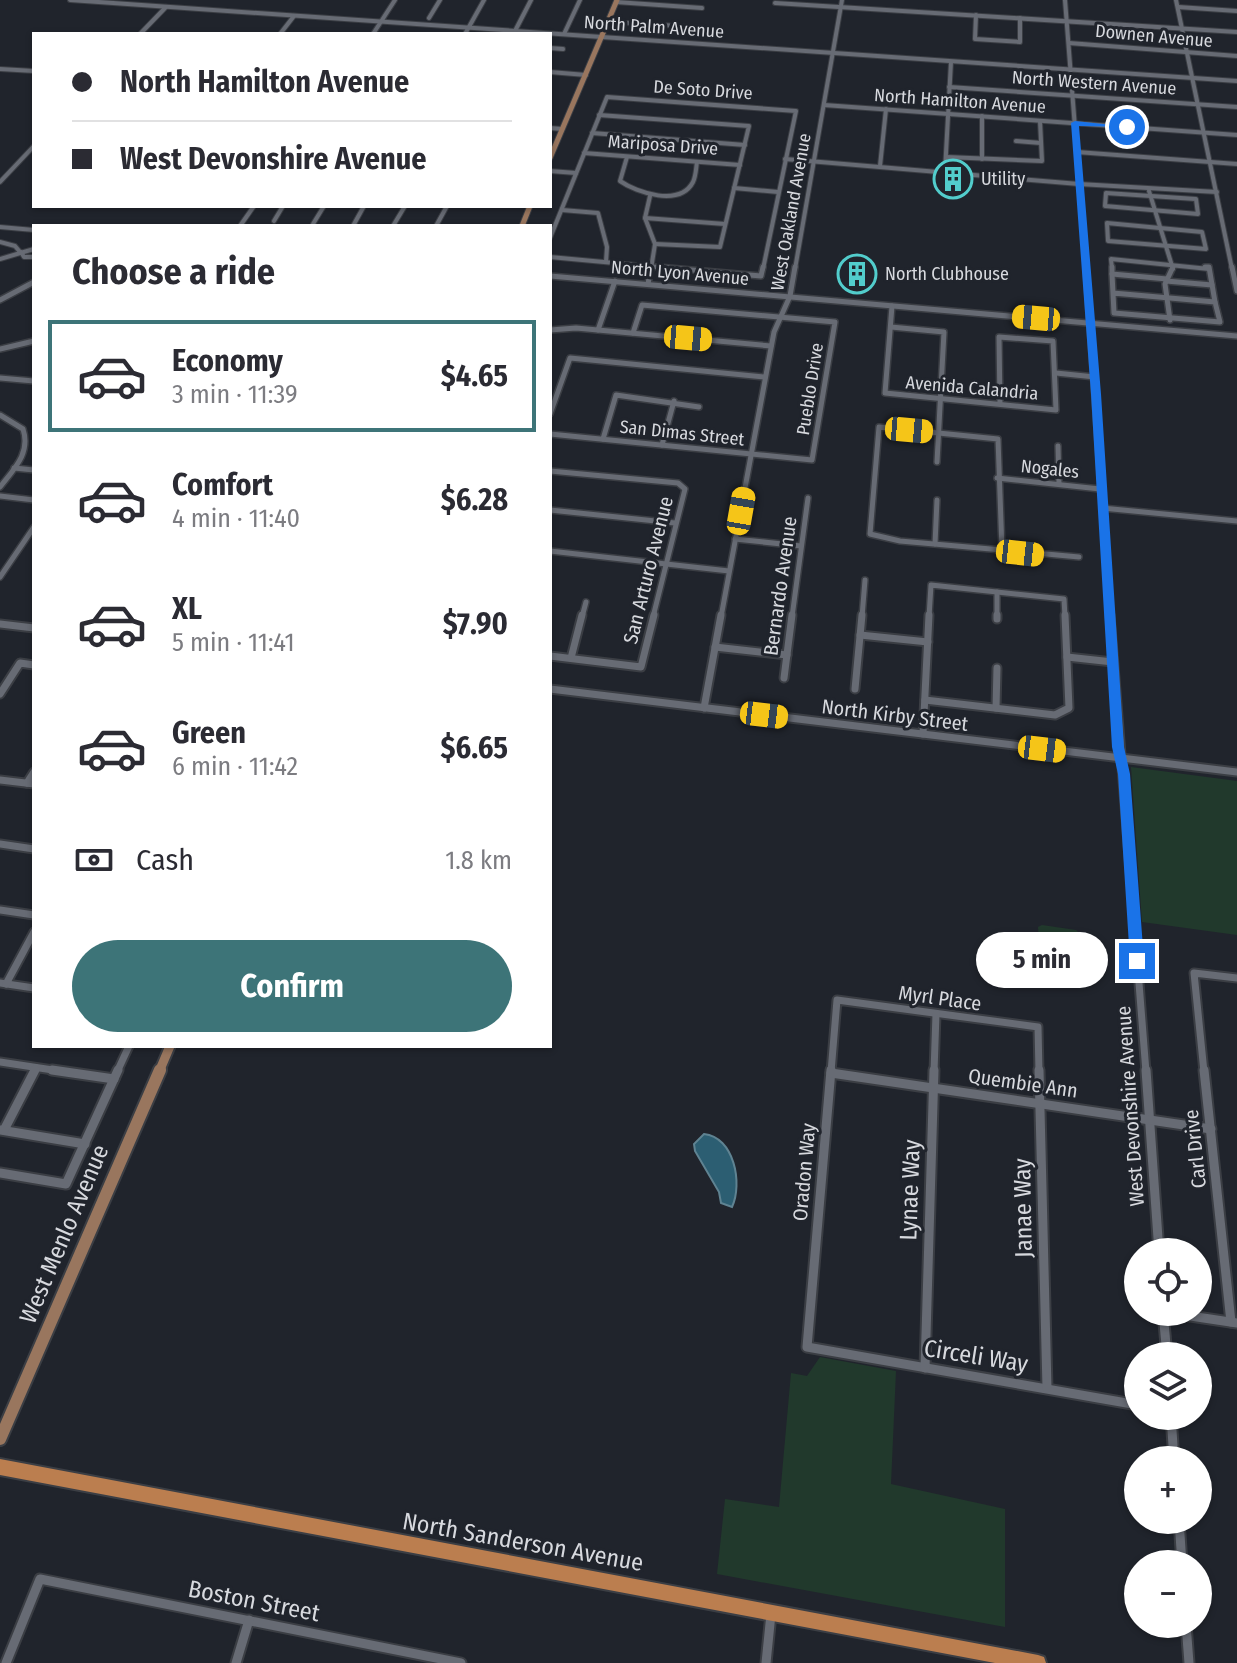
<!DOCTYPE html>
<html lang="en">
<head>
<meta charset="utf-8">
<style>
  body { margin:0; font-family:"Fira Sans Condensed",sans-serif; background:#f7f7f7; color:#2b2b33; height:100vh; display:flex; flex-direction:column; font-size:30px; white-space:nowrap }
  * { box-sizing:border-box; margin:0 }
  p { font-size:26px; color:#7c7c81 }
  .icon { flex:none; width:44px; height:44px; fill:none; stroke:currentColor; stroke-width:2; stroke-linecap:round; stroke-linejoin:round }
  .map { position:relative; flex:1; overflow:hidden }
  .details { position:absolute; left:32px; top:224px; width:520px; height:824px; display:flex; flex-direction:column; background:#fff; border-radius:0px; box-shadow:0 2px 6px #0004 }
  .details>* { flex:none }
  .banner { position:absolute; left:32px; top:32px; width:520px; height:176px; border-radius:0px; box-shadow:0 2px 6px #0004; display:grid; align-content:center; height:176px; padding:0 40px; background:#fff }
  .fabs { position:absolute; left:1124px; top:1238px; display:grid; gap:16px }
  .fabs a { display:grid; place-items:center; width:88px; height:88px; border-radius:50%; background:#fff; box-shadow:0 2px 6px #0004; font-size:40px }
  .end { position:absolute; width:36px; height:36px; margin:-18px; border:10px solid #1a73e8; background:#fff; box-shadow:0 0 0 4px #fff }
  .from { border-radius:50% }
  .bubble { position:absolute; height:56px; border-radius:28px; background:#fff; box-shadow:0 2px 6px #0004; font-size:26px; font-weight:700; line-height:56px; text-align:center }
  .car { position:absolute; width:24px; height:48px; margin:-24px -12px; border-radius:10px; box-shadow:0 0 6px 2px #0007; background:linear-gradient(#f5c518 24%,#345 0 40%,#f5c518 0 76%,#345 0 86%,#f5c518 0) }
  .banner b { display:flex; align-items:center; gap:28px; height:76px; font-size:30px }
  .banner b+b { border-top:2px solid #e1e1e2 }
  .banner i { width:20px; height:20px; background:#2b2b33 }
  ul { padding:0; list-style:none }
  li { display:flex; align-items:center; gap:24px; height:112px; margin:0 16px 12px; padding:0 24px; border:4px solid transparent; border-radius:0px }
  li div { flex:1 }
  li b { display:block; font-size:30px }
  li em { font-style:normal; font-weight:700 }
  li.current { border-color:#3d7478 }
  li>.icon { width:72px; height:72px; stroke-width:1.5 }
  h2 { padding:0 40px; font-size:36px; line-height:96px }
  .pay { display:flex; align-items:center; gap:20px; height:88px; padding:0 40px; font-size:30px }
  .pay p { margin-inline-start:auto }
  .primary-button { display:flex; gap:16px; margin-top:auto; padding:16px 40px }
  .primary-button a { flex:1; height:92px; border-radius:48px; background:#3d7478; color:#fff; font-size:32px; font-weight:700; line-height:92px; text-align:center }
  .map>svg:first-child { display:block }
</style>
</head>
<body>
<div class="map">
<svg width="1237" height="1663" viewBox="0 0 1237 1663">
  <rect width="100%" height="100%" fill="#20242c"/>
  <!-- green -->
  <g fill="#21392c">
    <path d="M1131 767 1237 781V935L1142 922Z"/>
    <path d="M1042 925 1076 930 1080 934 1081 945 1077 948 1042 943 1039 940 1038 927Z"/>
    <path d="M820 1357 896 1371 891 1484 1005 1509V1627L717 1574 725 1499 779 1507 791 1373 807 1376Z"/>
  </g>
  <!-- water -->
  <path fill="#2c5e72" stroke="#5f8392" stroke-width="2" d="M704 1134C734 1137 743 1183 732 1207L721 1203 719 1192 695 1151 694 1144Z"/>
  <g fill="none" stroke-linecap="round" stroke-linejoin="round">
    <!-- minor-far3 casing -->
    <g stroke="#3b3e44" stroke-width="6">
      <g id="minor-far3">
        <path d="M70 0 1237 81"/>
        <path d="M1065 0 1086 269"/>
        <path d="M1176 0 1232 269"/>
        <path d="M616 2 702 8"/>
        <path d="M775 3 1237 32"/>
        <path d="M1178 7 1237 11"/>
        <path d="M976 15 975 39 1020 42V18"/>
        <path d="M429 18 440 0"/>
        <path d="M608 22 696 27"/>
        <path d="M515 31 531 0"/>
        <path d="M140 34 166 7"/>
        <path d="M280 34 294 16"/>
        <path d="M373 34 395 0"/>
        <path d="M465 34 484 0"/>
        <path d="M564 34 580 0"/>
        <path d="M1069 43 1237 56"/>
        <path d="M550 48 563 49"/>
        <path d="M0 69 34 71"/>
        <path d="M550 72 586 75"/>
        <path d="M949 87 1237 107"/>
        <path d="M824 105 1237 135"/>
        <path d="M599 115 749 126 720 247 655 244"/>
        <path d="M982 116V159"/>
        <path d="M550 128 562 129"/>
        <path d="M592 133 745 145"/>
        <path d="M1016 141 1041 143"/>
        <path d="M1077 152 1237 164"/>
        <path d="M584 153 740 165"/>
        <path d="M627 157 620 181C637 193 680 207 693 182 696 176 696 168 697 162"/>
        <path d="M946 157 1042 161 1040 121"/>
        <path d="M785 159 1079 184 1217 192"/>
        <path d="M880 166 886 109"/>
        <path d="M550 171 576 173"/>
        <path d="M945 171 951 62"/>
        <path d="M0 182 34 146"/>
        <path d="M734 188 778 192"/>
        <path d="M1149 191 1173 269"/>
        <path d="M1106 193 1196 199 1198 214 1105 206Z"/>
        <path d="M650 196 645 218 655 244 651 269"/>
        <path d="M562 210 598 213 607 247 606 262"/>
        <path d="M645 218 725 224"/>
        <path d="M274 221 283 206"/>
        <path d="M1107 223 1202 232 1206 249 1108 241Z"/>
        <path d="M313 224 324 206"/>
        <path d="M240 226 254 206"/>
        <path d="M353 226 364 206"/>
        <path d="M393 226 405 206"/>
        <path d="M436 226 447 206"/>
        <path d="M0 227 34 230"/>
        <path d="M550 238 607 97 796 111 763 269"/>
        <path d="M0 242 15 246 20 252"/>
        <path d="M21 252 24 257H34"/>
        <path d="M550 257 679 269"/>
        <path d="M0 259 34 249"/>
        <path d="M795 269 842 0"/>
        <path d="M1112 269 1111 259 1209 269"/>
      </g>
    </g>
    <!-- minor-far2 casing -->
    <g stroke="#3b3e44" stroke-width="8">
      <g id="minor-far2">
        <path d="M657 267 761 276 763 267"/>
        <path d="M1086 267 1110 617"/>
        <path d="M1112 267V274L1167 279"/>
        <path d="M1205 267H1209L1215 302"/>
        <path d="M1232 267 1237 291"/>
        <path d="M1112 274 1114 313 1220 322 1215 302 1113 293"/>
        <path d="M550 276 1237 336"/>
        <path d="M1166 281 1212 285"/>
        <path d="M648 284 651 267"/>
        <path d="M0 300 34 282"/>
        <path d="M892 306 885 393 1056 410 1053 341 999 337 1000 404"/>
        <path d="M1170 320 1165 284 1173 267"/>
        <path d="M891 327 944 332 937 462"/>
        <path d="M550 330 576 328 771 346"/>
        <path d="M598 330 615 281"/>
        <path d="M0 349 34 341"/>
        <path d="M1056 373 1095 377"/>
        <path d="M0 378 34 381"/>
        <path d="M550 414 570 358 765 377"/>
        <path d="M0 415 23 429C31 453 14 469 0 487"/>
        <path d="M879 427 998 439 1002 550 900 541 870 534Z"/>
        <path d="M550 434 812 460 835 322 642 305 633 333"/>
        <path d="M603 439 616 395 699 407"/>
        <path d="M662 445 674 401"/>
        <path d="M1058 446 1059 484"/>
        <path d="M14 468 34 470"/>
        <path d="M550 471 678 483 685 489 653 617"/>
        <path d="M997 478 1100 489"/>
        <path d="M0 496 34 500"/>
        <path d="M1102 508 1237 521"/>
        <path d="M550 510 675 523"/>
        <path d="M735 539 801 546"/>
        <path d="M935 544 937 500"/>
        <path d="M1002 550 1079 557"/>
        <path d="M550 551 729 571"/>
        <path d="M0 577 34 527"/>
        <path d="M997 592V617"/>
        <path d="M582 617 586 602"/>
        <path d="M721 617 774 332 790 296 795 267"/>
        <path d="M792 617 808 498"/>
        <path d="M862 617 865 580"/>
        <path d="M929 617 931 585 1064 599 1065 617"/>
      </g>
    </g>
    <!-- minor-far1 casing -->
    <g stroke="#3b3e44" stroke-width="11">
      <g id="minor-far1">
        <path d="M997 615V619"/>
        <path d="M1110 615 1146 1072"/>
        <path d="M0 624 34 628"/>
        <path d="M860 635 928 642"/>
        <path d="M715 647 787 655"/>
        <path d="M550 656 641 667 654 615"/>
        <path d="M1067 657 1113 662"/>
        <path d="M571 658 582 615"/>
        <path d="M784 678 792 615"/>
        <path d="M550 689 1237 772"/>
        <path d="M855 689 862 615"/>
        <path d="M0 694 20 663 34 665"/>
        <path d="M925 700 1055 715 1069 708 1065 615"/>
        <path d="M704 708 721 615"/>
        <path d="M996 708 997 668"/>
        <path d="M923 734 929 615"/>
        <path d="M0 780 34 784"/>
        <path d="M27 783 34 772"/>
        <path d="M0 844 34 849"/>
        <path d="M0 910 34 915"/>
        <path d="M0 983 34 988"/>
        <path d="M6 984 34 932"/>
        <path d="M0 1062 66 1072"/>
        <path d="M34 1072 36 1068"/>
        <path d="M117 1072 129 1046"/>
        <path d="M831 1072 837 1000 1038 1027 1039 1072"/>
        <path d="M934 1072 936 1014"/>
        <path d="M1204 1072 1194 973 1237 978"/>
      </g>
    </g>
    <!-- minor casing -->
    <g stroke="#3b3e44" stroke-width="13">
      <g id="minor">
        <path d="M52 1070 114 1079"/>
        <path d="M831 1070 807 1347 1138 1405"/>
        <path d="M1039 1070 1047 1388"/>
        <path d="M1146 1070 1159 1252"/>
        <path d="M1204 1070 1231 1322"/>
        <path d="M831 1073 1211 1129"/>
        <path d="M0 1130 85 1144"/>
        <path d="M4 1130 35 1070"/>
        <path d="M0 1173 66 1184 118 1070"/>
        <path d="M1163 1312 1167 1356"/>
        <path d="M1164 1312 1237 1323"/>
        <path d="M925 1368 934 1070"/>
        <path d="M1171 1416 1174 1460"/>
        <path d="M1179 1520 1182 1564"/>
        <path d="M1186 1624 1189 1663"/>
        <path d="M6 1663 40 1579 461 1663"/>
        <path d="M236 1663 249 1620"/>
        <path d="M766 1663 771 1614"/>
      </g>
    </g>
    <!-- major-far2 casing -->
    <g stroke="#3b3e44" stroke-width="7">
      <g id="major-far2">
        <path d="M550 158 617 0"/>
        <path d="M522 226 530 206"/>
      </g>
    </g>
    <!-- major-far1 casing -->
    <g stroke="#3b3e44" stroke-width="13">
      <path id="major-far1" d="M159 1072 170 1046"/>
    </g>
    <!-- major casing -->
    <g stroke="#3b3e44" stroke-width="16">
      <path id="major" d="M0 1439 160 1070"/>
    </g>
    <!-- highway casing -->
    <g stroke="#3b3e44" stroke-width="4">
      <path id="highway" d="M0 1459 1038 1655 1044 1657 1046 1663H995L0 1475Z"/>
    </g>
    <!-- minor-far3 -->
    <use href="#minor-far3" stroke="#676b74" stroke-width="4"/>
    <!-- minor-far2 -->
    <use href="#minor-far2" stroke="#676b74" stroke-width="5"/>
    <!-- minor-far1 -->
    <use href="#minor-far1" stroke="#676b74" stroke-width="7"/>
    <!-- minor -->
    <use href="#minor" stroke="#676b74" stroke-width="9"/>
    <!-- major-far2 -->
    <use href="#major-far2" stroke="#99765e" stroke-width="5"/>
    <!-- major-far1 -->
    <use href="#major-far1" stroke="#99765e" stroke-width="9"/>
    <!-- major -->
    <use href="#major" stroke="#99765e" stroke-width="12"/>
    <!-- highway -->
    <use href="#highway" fill="#bb7e4f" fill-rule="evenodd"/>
  </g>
  <!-- route -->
  <path fill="#1a73e8" d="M1075 121 1131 127 1079 126 1101 394 1124 747 1130 774 1144 961 1137 966 1130 961 1118 774 1112 747 1091 394 1071 123Z"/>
  <!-- icons -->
  <defs>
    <g id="building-ring" transform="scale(2)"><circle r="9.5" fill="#20242c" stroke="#52cdcc" stroke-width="1.5"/><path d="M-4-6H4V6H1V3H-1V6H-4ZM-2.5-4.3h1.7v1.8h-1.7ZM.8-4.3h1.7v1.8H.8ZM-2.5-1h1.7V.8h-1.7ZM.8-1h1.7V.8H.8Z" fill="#52cdcc"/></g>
  </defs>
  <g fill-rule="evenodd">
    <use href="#building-ring" x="953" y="179"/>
    <use href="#building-ring" x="857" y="274"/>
  </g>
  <g text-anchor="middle" stroke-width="6" stroke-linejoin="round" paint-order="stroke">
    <!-- far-street labels -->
    <g font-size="18" fill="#d7d9de" stroke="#20242c">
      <text transform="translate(654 27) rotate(4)" y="6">North Palm Avenue</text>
      <text transform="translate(1154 36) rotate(5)" y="6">Downen Avenue</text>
      <text transform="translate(1094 83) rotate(4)" y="6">North Western Avenue</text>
      <text transform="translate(703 90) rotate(4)" y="6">De Soto Drive</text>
      <text transform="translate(960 101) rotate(4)" y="6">North Hamilton Avenue</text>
      <text transform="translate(663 145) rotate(4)" y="6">Mariposa Drive</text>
      <text transform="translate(791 212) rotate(-80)" y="6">West Oakland Avenue</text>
      <text transform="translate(680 273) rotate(5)" y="6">North Lyon Avenue</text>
      <text transform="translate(972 388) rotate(5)" y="6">Avenida Calandria</text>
      <text transform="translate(810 389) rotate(-81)" y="6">Pueblo Drive</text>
      <text transform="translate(682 433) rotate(6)" y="6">San Dimas Street</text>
      <text transform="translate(1050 469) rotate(6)" y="6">Nogales</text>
    </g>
    <!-- far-poi labels -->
    <g font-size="18" fill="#d7d9de" stroke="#20242c" text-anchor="start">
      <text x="981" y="185">Utility</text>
      <text x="885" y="280">North Clubhouse</text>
    </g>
    <!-- street labels -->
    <g font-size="20" fill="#d7d9de" stroke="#20242c">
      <text transform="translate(648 570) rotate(-76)" y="7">San Arturo Avenue</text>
      <text transform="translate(780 586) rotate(-82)" y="7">Bernardo Avenue</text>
      <text transform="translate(895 715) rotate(7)" y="7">North Kirby Street</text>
      <text transform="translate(940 998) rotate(8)" y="7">Myrl Place</text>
      <text transform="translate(1023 1083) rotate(8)" y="7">Quembie Ann</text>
      <text transform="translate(1130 1106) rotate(-94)" y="7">West Devonshire Avenue</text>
      <text transform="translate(1195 1149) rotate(-96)" y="7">Carl Drive</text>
      <text transform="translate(804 1172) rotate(-85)" y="7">Oradon Way</text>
    </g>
    <!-- near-street labels -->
    <g font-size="24" fill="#d7d9de" stroke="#20242c">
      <text transform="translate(910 1190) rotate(-88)" y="8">Lynae Way</text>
      <text transform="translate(1023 1208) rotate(-91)" y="8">Janae Way</text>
      <text transform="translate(64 1234) rotate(-67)" y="8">West Menlo Avenue</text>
      <text transform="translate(976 1356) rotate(9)" y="8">Circeli Way</text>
      <text transform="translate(523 1542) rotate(10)" y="8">North Sanderson Avenue</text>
      <text transform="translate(254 1601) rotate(11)" y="8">Boston Street</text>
    </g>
  </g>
</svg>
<div class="fabs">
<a><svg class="icon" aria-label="locate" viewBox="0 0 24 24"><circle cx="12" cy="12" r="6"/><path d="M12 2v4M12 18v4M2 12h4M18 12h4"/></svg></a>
<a><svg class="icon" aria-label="layers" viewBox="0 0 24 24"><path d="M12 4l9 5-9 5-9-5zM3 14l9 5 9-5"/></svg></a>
<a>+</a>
<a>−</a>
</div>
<i class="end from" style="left:1127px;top:127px"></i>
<i class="end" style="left:1137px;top:961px"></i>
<div class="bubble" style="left:976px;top:932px;width:132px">5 min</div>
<i class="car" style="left:1036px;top:318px;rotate:275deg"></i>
<i class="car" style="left:688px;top:338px;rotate:95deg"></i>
<i class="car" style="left:909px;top:430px;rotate:95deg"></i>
<i class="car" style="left:741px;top:511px;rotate:10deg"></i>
<i class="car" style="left:1020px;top:553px;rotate:96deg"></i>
<i class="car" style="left:764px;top:715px;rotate:97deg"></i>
<i class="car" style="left:1042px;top:749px;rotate:97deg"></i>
<div class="banner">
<b><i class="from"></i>North Hamilton Avenue</b>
<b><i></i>West Devonshire Avenue</b>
</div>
<section class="details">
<h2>Choose a ride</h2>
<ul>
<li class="current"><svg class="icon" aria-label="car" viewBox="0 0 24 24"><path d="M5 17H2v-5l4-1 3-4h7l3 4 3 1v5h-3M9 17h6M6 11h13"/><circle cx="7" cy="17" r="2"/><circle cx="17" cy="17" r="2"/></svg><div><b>Economy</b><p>3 min · 11:39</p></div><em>$4.65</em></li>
<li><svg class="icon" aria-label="car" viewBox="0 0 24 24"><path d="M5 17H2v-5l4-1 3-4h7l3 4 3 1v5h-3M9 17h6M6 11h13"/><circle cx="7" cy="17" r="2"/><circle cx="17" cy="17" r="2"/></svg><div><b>Comfort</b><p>4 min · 11:40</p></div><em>$6.28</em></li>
<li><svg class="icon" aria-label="car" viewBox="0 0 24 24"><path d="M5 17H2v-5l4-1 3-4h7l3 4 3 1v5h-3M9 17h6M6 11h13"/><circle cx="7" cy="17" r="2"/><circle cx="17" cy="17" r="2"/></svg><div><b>XL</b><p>5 min · 11:41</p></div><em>$7.90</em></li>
<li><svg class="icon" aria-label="car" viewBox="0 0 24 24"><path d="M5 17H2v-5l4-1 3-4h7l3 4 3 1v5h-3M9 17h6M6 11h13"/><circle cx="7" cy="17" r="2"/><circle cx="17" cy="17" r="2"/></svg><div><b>Green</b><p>6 min · 11:42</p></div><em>$6.65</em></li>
</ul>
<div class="pay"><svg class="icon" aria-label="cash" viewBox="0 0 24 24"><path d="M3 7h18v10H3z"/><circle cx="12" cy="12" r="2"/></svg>Cash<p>1.8 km</p></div>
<div class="primary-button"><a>Confirm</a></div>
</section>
</div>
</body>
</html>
